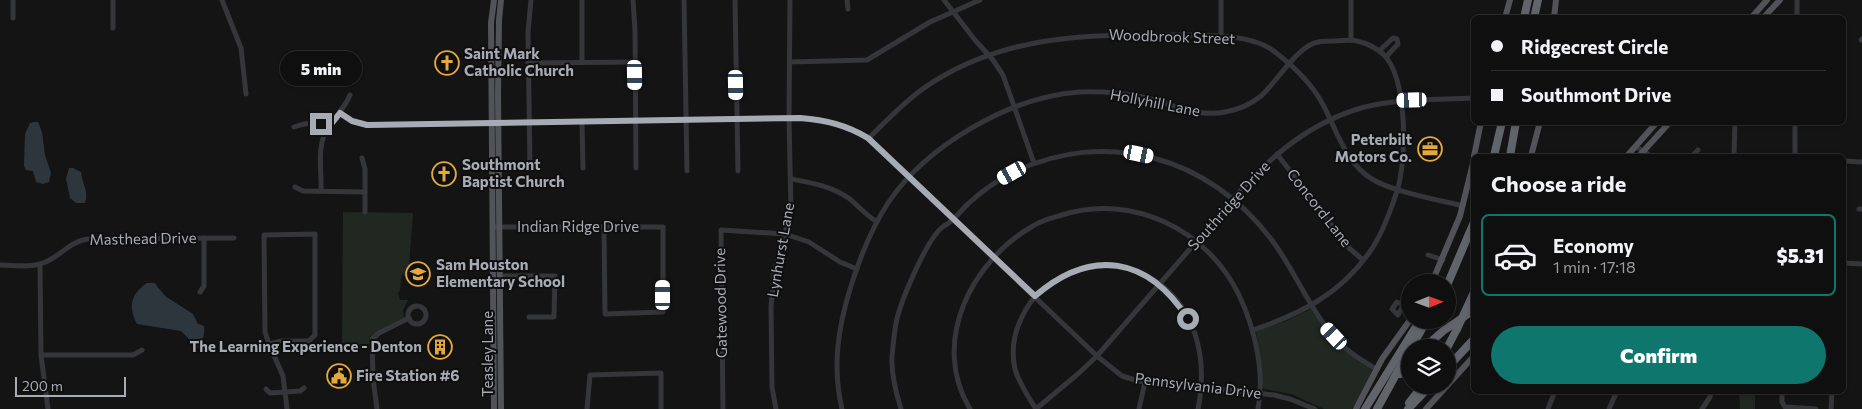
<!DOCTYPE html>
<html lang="en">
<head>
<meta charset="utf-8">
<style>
  body { margin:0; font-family:Commissioner,sans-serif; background:#181819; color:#f1f3f6; height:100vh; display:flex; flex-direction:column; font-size:19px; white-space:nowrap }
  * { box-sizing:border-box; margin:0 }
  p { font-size:16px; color:#9b9c9f }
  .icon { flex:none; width:28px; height:28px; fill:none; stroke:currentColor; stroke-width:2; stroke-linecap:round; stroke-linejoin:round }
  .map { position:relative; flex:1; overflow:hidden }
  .details { position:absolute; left:1471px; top:154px; width:375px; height:240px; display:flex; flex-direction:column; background:#0f0f10; border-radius:8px; box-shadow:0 1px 4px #0004,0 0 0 1px #2f2f30 }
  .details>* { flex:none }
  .top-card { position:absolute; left:1471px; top:15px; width:375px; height:110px; border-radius:8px; box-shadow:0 1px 4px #0004,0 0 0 1px #2f2f30; display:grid; align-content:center; height:110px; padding:0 20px; background:#0f0f10 }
  .needle { width:32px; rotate:89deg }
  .controls { position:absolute; left:1401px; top:274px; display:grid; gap:10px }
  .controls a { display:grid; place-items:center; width:55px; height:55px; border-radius:50%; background:#0f0f10; box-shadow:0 1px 4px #0004,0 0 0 1px #2f2f30; font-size:25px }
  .scale { position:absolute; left:15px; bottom:12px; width:111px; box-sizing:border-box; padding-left:5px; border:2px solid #a7abb4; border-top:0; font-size:14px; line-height:18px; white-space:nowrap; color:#a7abb4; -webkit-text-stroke:4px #0f0f10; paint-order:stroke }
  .end { position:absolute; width:22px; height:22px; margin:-11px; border:6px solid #a7abb4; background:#111; box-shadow:0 0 0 2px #111 }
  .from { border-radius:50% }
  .bubble { position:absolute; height:35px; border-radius:18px; background:#0f0f10; box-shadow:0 1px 4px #0004,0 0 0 1px #2f2f30; font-size:16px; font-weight:800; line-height:35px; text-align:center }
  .car { position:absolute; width:15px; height:30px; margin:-15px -8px; border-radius:6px; box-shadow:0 0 4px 1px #0007; background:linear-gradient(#fff 24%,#345 0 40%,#fff 0 76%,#345 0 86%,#fff 0) }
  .top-card b { display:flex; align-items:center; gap:18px; height:48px; font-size:19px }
  .top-card b+b { border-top:1px solid #2f2f30 }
  .top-card i { width:12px; height:12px; background:#f1f3f6 }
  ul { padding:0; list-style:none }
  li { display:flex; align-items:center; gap:15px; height:82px; margin:0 10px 8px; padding:0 10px; border:2px solid #2f2f30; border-radius:8px }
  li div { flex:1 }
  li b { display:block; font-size:19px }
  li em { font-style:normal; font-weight:800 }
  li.on { border-color:#0f766e }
  li>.icon { width:45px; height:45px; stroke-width:1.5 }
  h2 { padding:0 20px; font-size:22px; line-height:60px }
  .action { display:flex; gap:10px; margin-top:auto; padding:10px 20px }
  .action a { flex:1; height:58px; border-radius:30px; background:#0f766e; color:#fff; font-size:20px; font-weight:800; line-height:58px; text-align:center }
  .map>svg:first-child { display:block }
</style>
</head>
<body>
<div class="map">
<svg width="1862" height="409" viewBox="0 0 1862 409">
  <rect width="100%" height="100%" fill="#141415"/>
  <!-- green -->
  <g fill="#202821">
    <path d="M343 212 413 213 409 266 406 270 412 272V277L404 276 403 273C399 279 403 288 398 293L400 300H408L403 310 404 318 369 337V346H342Z"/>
    <path d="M1311 309C1330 338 1343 349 1371 368L1373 372 1352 409H1324L1291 394 1264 389 1262 385 1261 362 1256 331 1286 321Z"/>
    <path d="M1739 391H1755V409H1740Z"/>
  </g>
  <!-- water -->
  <g fill="#2e363d">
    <path d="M34 122H38L42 132 45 155 51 173 49 182 43 184 36 182 33 171 26 170 24 166 25 134 30 123Z"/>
    <path d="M69 168H73L81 172C82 183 89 192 85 203H76L70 198 66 179Z"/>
    <path d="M147 283H155C158 289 162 291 165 296L193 314 198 324 204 326C205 334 202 340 201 348L203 350 202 352 181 331 137 324C128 306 131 294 147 283Z"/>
  </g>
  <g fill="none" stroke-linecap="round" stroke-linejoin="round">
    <!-- stream -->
    <path stroke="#2e363d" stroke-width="1" d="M332 350 371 348"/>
    <!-- minor -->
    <g stroke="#35363a" stroke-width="5">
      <path d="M13 0V18"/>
      <path d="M113 0V28"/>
      <path d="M222 0 241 48 246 94"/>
      <path d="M582 0V62"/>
      <path d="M633 0 635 30 636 168"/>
      <path d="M684 0 687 171"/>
      <path d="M735 0 738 171"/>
      <path d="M847 0 848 9"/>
      <path d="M944 0 975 40 993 60 1003 75 1034 163"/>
      <path d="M1351 0V40"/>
      <path d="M1797 18V0"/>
      <path d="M1221 36V0"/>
      <path d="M1861 40 1862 39"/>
      <path d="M1379 51 1393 38 1397 39 1398 44 1386 57"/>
      <path d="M790 62 867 60 930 22 980 0"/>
      <path d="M528 63 635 62"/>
      <path d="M340 113 352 121 367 125 800 118C826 120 846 125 868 139L1097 356 1122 376 1138 381 1274 395 1290 399 1315 409"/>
      <path d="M582 121 583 168"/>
      <path d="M294 127C305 123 318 121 328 128"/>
      <path d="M868 139C886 121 903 103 924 88 1000 35 1087 34 1175 35 1204 35 1252 33 1275 52 1292 65 1310 82 1321 101 1337 129 1344 162 1372 179 1393 192 1439 200 1463 206"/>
      <path d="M1635 147 1644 151 1650 156"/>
      <path d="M1277 154 1349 248 1363 260"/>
      <path d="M1692 156 1698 150"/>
      <path d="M1734 156 1735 122"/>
      <path d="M1795 156V122"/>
      <path d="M362 158 365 169V212"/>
      <path d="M1844 161 1862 162"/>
      <path d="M530 169 528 32 531 0"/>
      <path d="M791 179C812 183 832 186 850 199 859 207 866 215 877 222"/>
      <path d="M295 187 303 191 365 192"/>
      <path d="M321 191C322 171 316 145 328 128 335 116 345 108 350 95"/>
      <path d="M1859 209H1862"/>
      <path d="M493 227H663V312L605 314 604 227"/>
      <path d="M1428 255 1443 260"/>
      <path d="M1844 263 1862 264"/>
      <path d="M0 265C13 265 31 268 43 263 60 257 69 242 87 239L234 238"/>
      <path d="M40 265 41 355 48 409"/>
      <path d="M501 276H555L554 317H529"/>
      <path d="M200 292 204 286V238"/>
      <path d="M1397 302 1402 304V308L1398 315 1392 309Z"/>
      <circle cx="417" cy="315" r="9"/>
      <path d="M269 344 282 341H309L315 335V234L264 235 265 332 269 344 283 376 287 409"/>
      <path d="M41 355H133L142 350"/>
      <path d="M266 389 270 393 300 391 304 388"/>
      <path d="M1782 391V402L1785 407 1816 409"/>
      <path d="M377 409 373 378 372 339 379 333 409 318"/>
      <path d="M587 409 590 375 661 373V409"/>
      <path d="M723 409 721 230 785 234 809 242 840 262 857 269"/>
      <path d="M776 409 772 387 771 307 774 273 791 211 789 118 790 0"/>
      <path d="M842 409C832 367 838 327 851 286 860 257 871 229 888 203 927 145 1010 97 1079 92 1099 91 1122 93 1142 97 1168 102 1197 118 1225 112 1237 110 1251 104 1261 96 1277 82 1297 46 1318 42 1323 41 1329 41 1335 41 1342 41 1350 39 1357 41 1366 43 1376 48 1383 54 1408 78 1407 160 1397 191 1390 213 1382 235 1369 253 1339 295 1300 314 1253 330"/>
      <path d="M901 409C896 393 891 374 892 357 893 346 894 334 896 323 900 303 927 237 944 226 954 221 961 210 969 203 982 191 996 181 1012 173 1106 127 1209 157 1271 239 1297 273 1311 315 1342 345 1352 355 1365 362 1376 369"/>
      <path d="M970 409C930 343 971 261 1033 226 1042 220 1052 218 1062 215 1132 193 1207 229 1239 295 1255 329 1265 372 1258 409"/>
      <path d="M1036 409 1079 373 1097 356C1130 318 1163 280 1196 242 1244 186 1286 130 1361 108 1397 98 1436 100 1474 98"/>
      <path d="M1036 409C1028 396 1019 384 1015 369 1011 351 1014 333 1022 317 1031 297 1047 283 1068 274 1121 251 1177 279 1195 334 1203 358 1203 384 1198 409"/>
      <path d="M1139 409 1145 382"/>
      <path d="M1548 409 1555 391"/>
      <path d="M1609 409 1617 391"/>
      <path d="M1702 409 1710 397 1711 391"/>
      <path d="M1831 409 1832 391"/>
    </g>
    <!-- major -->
    <g stroke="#515359" stroke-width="6">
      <path d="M494 0 491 23 494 409"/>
      <path d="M1505 18 1510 0"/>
      <path d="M1554 18 1556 0"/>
      <path d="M1751 18 1767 0"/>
      <path d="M1763 18 1780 0"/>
      <path d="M1474 156 1481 122"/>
      <path d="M1531 156 1540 122"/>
      <path d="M1627 156 1657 122"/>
      <path d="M1639 156 1670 122"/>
      <path d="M1432 282 1460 216 1474 159"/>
      <path d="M501 409 498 94 499 20 501 0"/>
      <path d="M1356 409 1382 359 1410 320"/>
      <path d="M1426 409 1474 356"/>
    </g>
    <!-- highway -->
    <g stroke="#61646a" stroke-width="8">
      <path d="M1524 18 1528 0"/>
      <path d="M1534 18 1538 0"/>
      <path d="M1494 156 1502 122"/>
      <path d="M1510 156 1516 122"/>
      <path d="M1448 283 1474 222"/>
      <path d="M1470 301 1474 292"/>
      <path d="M1411 348 1427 320"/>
      <path d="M1424 348 1443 331 1474 310"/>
      <path d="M1447 348 1457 329"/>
      <path d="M1448 367 1474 339"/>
      <path d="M1400 374 1410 362"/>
      <path d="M1409 403 1423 385"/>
      <path d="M1365 409 1420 320"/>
      <path d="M1377 409 1410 349"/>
      <path d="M1408 409 1431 385"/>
    </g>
    <!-- highway-bridge -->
    <path stroke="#61646a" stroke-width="8" d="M1457 329 1470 301"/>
  </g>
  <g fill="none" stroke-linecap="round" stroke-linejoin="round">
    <!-- route -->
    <path stroke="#a7abb4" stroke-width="6" d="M321 124 328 128 340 113 352 121 367 125 800 118C826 120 846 125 868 138L1035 296C1092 247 1148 257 1188 319"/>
  </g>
  <!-- icons -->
  <defs>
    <g id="church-ring" transform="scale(1.25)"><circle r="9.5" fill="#0f0f10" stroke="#e2a93f" stroke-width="1.5"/><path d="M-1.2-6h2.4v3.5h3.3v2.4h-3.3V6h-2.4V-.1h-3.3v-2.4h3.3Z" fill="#e2a93f"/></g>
    <g id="office-ring" transform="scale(1.25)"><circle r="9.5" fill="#0f0f10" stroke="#e2a93f" stroke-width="1.5"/><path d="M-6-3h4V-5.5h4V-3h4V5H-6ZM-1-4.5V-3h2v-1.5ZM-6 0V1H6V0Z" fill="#e2a93f"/></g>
    <g id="school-ring" transform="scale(1.25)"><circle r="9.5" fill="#0f0f10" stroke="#e2a93f" stroke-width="1.5"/><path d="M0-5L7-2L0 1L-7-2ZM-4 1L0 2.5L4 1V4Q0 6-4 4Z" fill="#e2a93f"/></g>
    <g id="building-ring" transform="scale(1.25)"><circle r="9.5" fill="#0f0f10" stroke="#e2a93f" stroke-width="1.5"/><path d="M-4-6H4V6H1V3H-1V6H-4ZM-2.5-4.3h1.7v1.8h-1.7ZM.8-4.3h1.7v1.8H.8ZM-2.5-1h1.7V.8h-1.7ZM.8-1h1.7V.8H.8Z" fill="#e2a93f"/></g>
    <g id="civic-ring" transform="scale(1.25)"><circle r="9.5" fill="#0f0f10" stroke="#e2a93f" stroke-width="1.5"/><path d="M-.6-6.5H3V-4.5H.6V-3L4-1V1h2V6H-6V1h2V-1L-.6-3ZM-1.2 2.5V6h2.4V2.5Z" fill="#e2a93f"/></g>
  </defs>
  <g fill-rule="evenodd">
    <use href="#church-ring" x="447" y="63"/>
    <use href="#office-ring" x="1430" y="149"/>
    <use href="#church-ring" x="444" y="174"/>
    <use href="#school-ring" x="418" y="274"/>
    <use href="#building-ring" x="440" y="347"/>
    <use href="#civic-ring" x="339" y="376"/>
  </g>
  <g text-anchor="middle" stroke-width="4" stroke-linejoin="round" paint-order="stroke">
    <!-- street labels -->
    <g font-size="15" fill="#a7abb4" stroke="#0f0f10">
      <text transform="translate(1172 37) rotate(2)" y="5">Woodbrook Street</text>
      <text transform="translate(1155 103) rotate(11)" y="5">Hollyhill Lane</text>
      <text transform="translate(1229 206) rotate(-48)" y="5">Southridge Drive</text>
      <text transform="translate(1319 208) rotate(52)" y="5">Concord Lane</text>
      <text x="578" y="232">Indian Ridge Drive</text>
      <text transform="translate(143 239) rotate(-1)" y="5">Masthead Drive</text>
      <text transform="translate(781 250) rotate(-80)" y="5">Lynhurst Lane</text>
      <text transform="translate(721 303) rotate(-91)" y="5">Gatewood Drive</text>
      <text transform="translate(488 354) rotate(-90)" y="5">Teasley Lane</text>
      <text transform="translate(1198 386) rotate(7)" y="5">Pennsylvania Drive</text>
    </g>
    <!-- poi labels -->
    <g font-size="15" font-weight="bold" fill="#a7abb4" stroke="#0f0f10" text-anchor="start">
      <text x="464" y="59">Saint Mark<tspan x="464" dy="17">Catholic Church</tspan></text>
      <text x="1412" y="145" text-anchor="end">Peterbilt<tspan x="1412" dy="17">Motors Co.</tspan></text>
      <text x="462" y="170">Southmont<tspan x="462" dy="17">Baptist Church</tspan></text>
      <text x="436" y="270">Sam Houston<tspan x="436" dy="17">Elementary School</tspan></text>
      <text x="422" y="352" text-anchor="end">The Learning Experience - Denton</text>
      <text x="356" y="381">Fire Station #6</text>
    </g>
  </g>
</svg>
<div class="controls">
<a><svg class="needle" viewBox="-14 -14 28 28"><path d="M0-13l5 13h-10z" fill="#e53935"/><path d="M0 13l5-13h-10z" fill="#9b9c9f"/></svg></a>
<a><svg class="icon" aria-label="layers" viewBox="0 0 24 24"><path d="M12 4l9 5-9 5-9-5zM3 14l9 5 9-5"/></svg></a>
</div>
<div class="scale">200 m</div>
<i class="end from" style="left:1188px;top:319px"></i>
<i class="end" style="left:321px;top:124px"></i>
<div class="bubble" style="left:280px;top:51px;width:82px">5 min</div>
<i class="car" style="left:635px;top:75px;rotate:179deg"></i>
<i class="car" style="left:736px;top:85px;rotate:179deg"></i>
<i class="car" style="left:1412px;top:100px;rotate:268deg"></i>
<i class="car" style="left:1139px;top:154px;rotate:102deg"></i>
<i class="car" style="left:1012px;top:173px;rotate:241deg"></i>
<i class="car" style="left:663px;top:295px;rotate:0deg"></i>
<i class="car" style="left:1334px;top:336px;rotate:317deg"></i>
<div class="top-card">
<b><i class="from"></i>Ridgecrest Circle</b>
<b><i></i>Southmont Drive</b>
</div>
<section class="details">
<h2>Choose a ride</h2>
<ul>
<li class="on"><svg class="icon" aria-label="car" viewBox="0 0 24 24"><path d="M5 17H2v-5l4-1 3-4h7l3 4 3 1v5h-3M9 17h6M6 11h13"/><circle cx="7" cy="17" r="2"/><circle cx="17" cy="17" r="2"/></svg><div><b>Economy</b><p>1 min · 17:18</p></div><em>$5.31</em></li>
</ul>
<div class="action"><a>Confirm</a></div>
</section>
</div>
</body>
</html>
